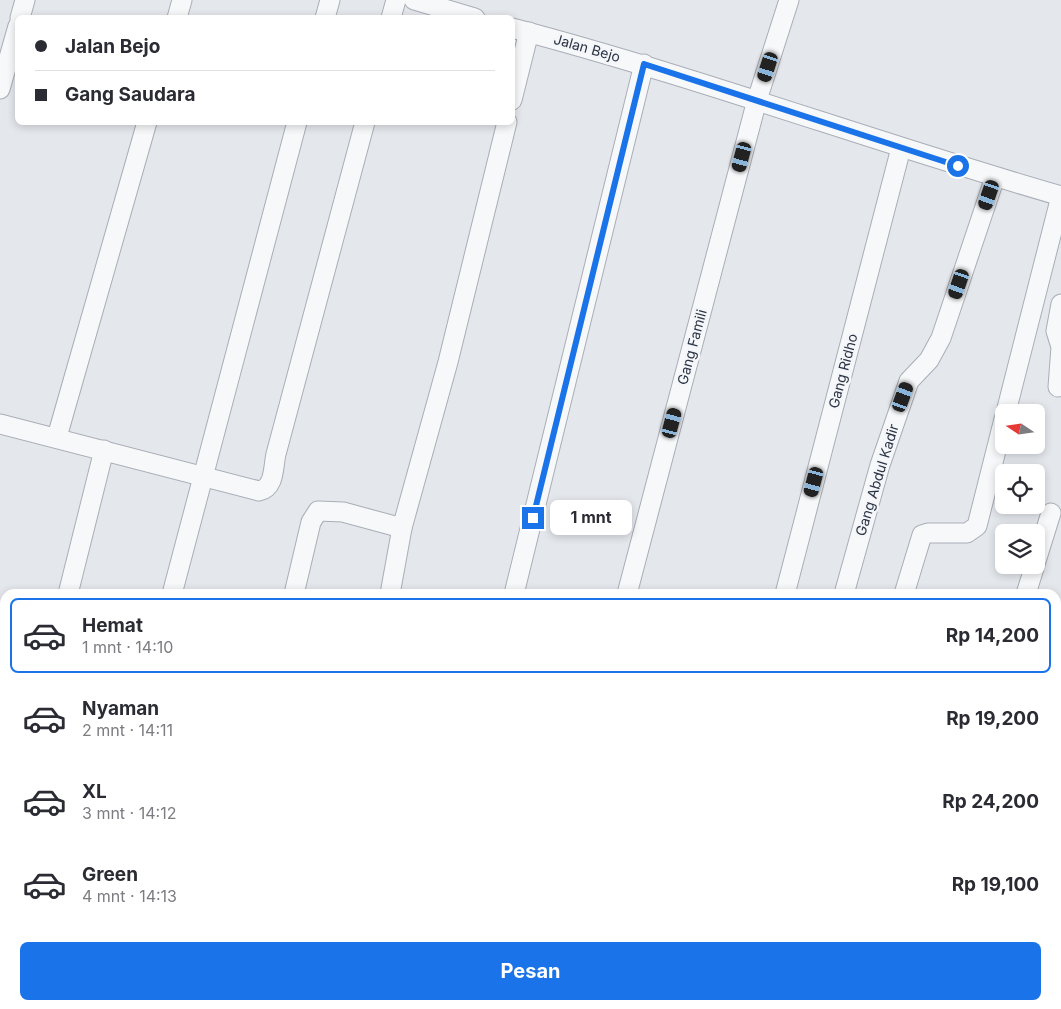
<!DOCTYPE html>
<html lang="id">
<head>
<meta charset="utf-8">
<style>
  body { margin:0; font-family:Inter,sans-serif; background:#f7f7f7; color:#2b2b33; height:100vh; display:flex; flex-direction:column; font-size:19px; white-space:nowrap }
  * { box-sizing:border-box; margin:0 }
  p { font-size:16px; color:#7c7c81 }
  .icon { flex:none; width:28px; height:28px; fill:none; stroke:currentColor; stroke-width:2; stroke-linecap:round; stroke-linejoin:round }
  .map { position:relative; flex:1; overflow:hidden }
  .panel { position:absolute; left:0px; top:589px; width:1061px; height:421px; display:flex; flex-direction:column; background:#fff; border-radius:15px 15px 0 0; box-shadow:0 2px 8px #0003 }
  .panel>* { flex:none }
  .guide { position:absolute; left:15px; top:15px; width:500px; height:110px; border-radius:8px; box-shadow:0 2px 8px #0003; display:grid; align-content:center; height:110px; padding:0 20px; background:#fff }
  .needle { width:32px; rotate:283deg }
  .tools { position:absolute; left:995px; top:404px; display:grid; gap:10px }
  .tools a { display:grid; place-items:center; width:50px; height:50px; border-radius:8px; background:#fff; box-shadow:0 2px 8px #0003; font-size:25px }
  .end { position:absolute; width:22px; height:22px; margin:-11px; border:6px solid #1a73e8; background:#fff; box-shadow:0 0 0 2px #fff }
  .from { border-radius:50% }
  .bubble { position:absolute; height:35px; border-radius:8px; background:#fff; box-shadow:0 2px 8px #0003; font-size:16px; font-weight:700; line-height:35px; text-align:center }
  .car { position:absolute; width:15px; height:30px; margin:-15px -8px; border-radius:6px; box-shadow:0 0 4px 1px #0007; background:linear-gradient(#222 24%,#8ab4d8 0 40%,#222 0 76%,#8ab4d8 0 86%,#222 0) }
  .guide b { display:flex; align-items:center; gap:18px; height:48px; font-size:19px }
  .guide b+b { border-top:1px solid #e1e1e2 }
  .guide i { width:12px; height:12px; background:#2b2b33 }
  ul { padding:9px 0 0; list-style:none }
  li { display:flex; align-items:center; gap:15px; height:75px; margin:0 10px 8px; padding:0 10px; border:2px solid transparent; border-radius:8px }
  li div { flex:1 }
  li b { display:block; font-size:19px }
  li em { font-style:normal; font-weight:700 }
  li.active { border-color:#1a73e8 }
  li>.icon { width:45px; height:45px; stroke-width:1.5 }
  .action { display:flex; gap:10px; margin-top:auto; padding:10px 20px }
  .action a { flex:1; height:58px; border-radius:8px; background:#1a73e8; color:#fff; font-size:20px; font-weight:700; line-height:58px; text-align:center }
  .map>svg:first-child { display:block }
</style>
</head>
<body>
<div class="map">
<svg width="1061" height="1009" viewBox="0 0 1061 1009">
  <rect width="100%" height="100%" fill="#e4e7ec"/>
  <!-- built -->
  <path fill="#d2d6de" d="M0 965 5 966V1005H127L140 1009H0Z"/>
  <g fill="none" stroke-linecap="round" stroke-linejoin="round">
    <!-- street casing -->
    <g stroke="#a9aeb7" stroke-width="21">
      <g id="street">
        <path d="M414 0 475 18"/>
        <path d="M20 18 25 0"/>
        <path d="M177 18 182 0"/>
        <path d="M325 18 330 0"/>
        <path d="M391 18 396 0"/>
        <path d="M512 28C698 77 877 143 1061 196L1006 412"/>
        <path d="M0 89 18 26"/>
        <path d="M512 100 529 32"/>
        <path d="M1058 387 1061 347 1056 331 1061 304"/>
        <path d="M0 424 259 491C275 488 273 467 276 454L365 122"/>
        <path d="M57 437 147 122"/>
        <path d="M1036 561 1051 513"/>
        <path d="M68 594 104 450"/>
        <path d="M172 594 297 122"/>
        <path d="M294 594 311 522 318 511 343 512 402 528"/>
        <path d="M390 594 402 528 448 362 507 122"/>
        <path d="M514 594 644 64"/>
        <path d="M627 594 757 100 789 0"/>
        <path d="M785 594 901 148"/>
        <path d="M844 594 880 465 909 381 929 360 941 338 995 177"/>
        <path d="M904 594 922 535 928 533H967L977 526 1004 419"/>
        <path d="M1026 594 1035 565"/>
        <path d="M0 957 5 958"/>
        <path d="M163 1005 177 1009"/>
        <path d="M281 1009 282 1005"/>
        <path d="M667 1009 668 1005"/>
        <path d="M731 1009 732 1005"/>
        <path d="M788 1009 789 1005"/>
        <path d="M906 1009 907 1005"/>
        <path d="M1023 1009 1024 1005"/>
      </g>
    </g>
    <!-- street -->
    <use href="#street" stroke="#f7f8fa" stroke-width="19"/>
  </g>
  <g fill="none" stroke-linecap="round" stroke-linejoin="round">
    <!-- route -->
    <path stroke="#1a73e8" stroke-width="6" d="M533 518 644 64 958 166"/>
  </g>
  <g text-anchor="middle" stroke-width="5" stroke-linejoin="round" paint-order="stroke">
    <!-- street labels -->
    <g font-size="14" fill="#2b3445" stroke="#f4f6f9">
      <text transform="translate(587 48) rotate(16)" y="5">Jalan Bejo</text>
      <text transform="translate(692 347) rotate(-75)" y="5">Gang Famili</text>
      <text transform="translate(843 371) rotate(-75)" y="5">Gang Ridho</text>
      <text transform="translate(877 480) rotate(-73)" y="5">Gang Abdul Kadir</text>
    </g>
  </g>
</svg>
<div class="tools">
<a><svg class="needle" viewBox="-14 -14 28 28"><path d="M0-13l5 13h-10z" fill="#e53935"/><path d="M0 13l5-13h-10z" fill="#7c7c81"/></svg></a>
<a><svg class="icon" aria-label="locate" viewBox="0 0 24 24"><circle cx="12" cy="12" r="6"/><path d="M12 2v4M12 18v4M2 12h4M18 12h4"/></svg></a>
<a><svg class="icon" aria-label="layers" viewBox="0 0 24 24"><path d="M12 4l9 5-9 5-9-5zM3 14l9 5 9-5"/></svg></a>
</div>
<i class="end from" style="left:958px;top:166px"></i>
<i class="end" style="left:533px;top:518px"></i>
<div class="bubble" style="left:550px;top:500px;width:82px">1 mnt</div>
<i class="car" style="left:768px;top:67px;rotate:198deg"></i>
<i class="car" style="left:742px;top:157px;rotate:195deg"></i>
<i class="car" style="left:989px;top:195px;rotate:199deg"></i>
<i class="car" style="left:959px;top:284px;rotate:199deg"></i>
<i class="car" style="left:903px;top:397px;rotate:20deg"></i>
<i class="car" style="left:672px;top:423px;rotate:15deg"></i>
<i class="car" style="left:814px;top:482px;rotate:195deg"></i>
<div class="guide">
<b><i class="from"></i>Jalan Bejo</b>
<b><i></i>Gang Saudara</b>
</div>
<section class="panel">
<ul>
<li class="active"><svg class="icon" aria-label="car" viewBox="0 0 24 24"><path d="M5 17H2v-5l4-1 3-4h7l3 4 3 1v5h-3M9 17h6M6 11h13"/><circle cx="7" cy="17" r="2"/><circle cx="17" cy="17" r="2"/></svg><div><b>Hemat</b><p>1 mnt · 14:10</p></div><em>Rp 14,200</em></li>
<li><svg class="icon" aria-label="car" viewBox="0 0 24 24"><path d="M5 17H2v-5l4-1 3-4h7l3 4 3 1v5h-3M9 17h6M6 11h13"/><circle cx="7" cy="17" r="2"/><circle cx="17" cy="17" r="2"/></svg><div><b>Nyaman</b><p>2 mnt · 14:11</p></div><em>Rp 19,200</em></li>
<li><svg class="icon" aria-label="car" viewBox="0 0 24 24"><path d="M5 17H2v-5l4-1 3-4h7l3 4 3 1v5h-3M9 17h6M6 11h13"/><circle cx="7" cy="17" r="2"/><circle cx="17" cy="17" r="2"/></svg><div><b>XL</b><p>3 mnt · 14:12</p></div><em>Rp 24,200</em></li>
<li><svg class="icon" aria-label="car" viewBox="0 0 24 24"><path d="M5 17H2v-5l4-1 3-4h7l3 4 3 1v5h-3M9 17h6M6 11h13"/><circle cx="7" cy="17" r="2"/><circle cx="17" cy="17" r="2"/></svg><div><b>Green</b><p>4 mnt · 14:13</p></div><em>Rp 19,100</em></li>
</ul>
<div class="action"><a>Pesan</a></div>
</section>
</div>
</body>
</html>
